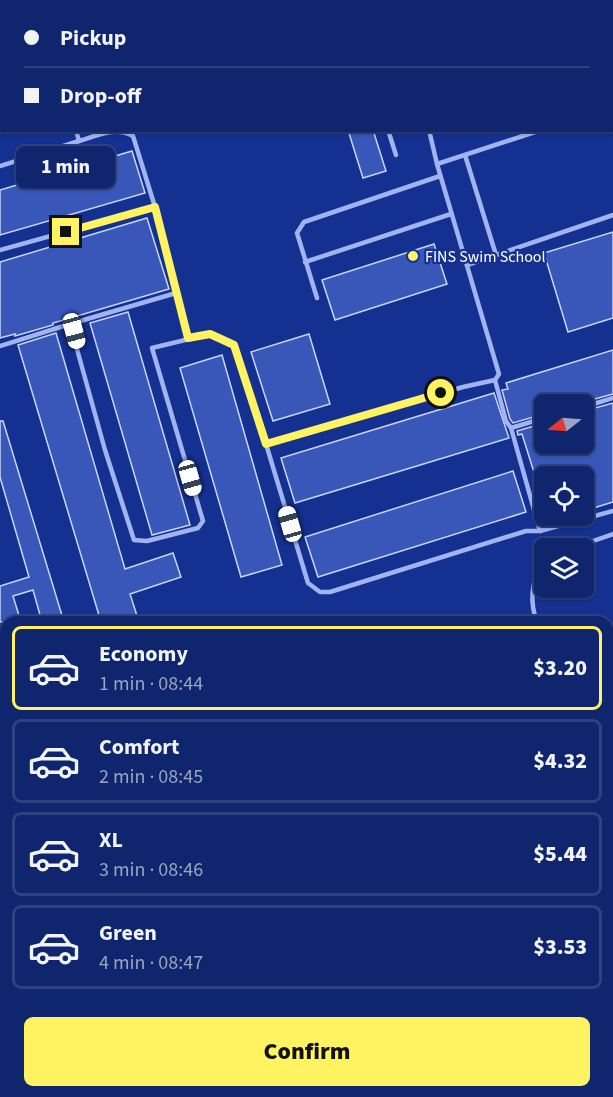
<!DOCTYPE html>
<html lang="en">
<head>
<meta charset="utf-8">
<style>
  body { margin:0; font-family:"Source Sans 3",sans-serif; background:#1d3175; color:#f1f3f6; height:100vh; display:flex; flex-direction:column; font-size:22px; white-space:nowrap }
  * { box-sizing:border-box; margin:0 }
  p { font-size:20px; color:#9ba5c2 }
  .icon { flex:none; width:33px; height:33px; fill:none; stroke:currentColor; stroke-width:2; stroke-linecap:round; stroke-linejoin:round }
  .map { position:relative; flex:1; overflow:hidden }
  .panel { position:absolute; left:0px; top:616px; width:614px; height:482px; display:flex; flex-direction:column; background:#0f256d; border-radius:18px 18px 0 0; box-shadow:0 2px 4px #0004,0 0 0 2px #2f4280 }
  .panel>* { flex:none }
  .banner { position:absolute; left:0px; top:0px; width:614px; height:132px; box-shadow:0 2px 4px #0004,0 0 0 2px #2f4280; display:grid; align-content:center; height:132px; padding:0 24px; background:#0f256d }
  .needle { width:39px; rotate:253deg }
  .tools { position:absolute; left:534px; top:394px; display:grid; gap:12px }
  .tools a { display:grid; place-items:center; width:60px; height:60px; border-radius:9px; background:#0f256d; box-shadow:0 2px 4px #0004,0 0 0 2px #2f4280; font-size:30px }
  .end { position:absolute; width:27px; height:27px; margin:-14px; border:8px solid #fff361; background:#111; box-shadow:0 0 0 3px #111 }
  .from { border-radius:50% }
  .bubble { position:absolute; height:42px; border-radius:9px; background:#0f256d; box-shadow:0 2px 4px #0004,0 0 0 2px #2f4280; font-size:20px; font-weight:800; line-height:42px; text-align:center }
  .car { position:absolute; width:18px; height:36px; margin:-18px -9px; border-radius:8px; box-shadow:0 0 4px 2px #0007; background:linear-gradient(#fff 24%,#345 0 40%,#fff 0 76%,#345 0 86%,#fff 0) }
  .banner b { display:flex; align-items:center; gap:21px; height:57px; font-size:22px }
  .banner b+b { border-top:2px solid #2f4280 }
  .banner i { width:15px; height:15px; background:#f1f3f6 }
  ul { padding:10px 0 0; list-style:none }
  li { display:flex; align-items:center; gap:18px; height:84px; margin:0 12px 9px; padding:0 12px; border:3px solid #2f4280; border-radius:9px }
  li div { flex:1 }
  li b { display:block; font-size:22px }
  li em { font-style:normal; font-weight:800 }
  li.selected { border-color:#fff361 }
  li>.icon { width:54px; height:54px; stroke-width:1.5 }
  .button { display:flex; gap:12px; margin-top:auto; padding:12px 24px }
  .button a { flex:1; height:69px; border-radius:9px; background:#fff361; color:#111; font-size:24px; font-weight:800; line-height:69px; text-align:center }
  .map>svg:first-child { display:block }
</style>
</head>
<body>
<div class="map">
<svg width="613" height="1097" viewBox="0 0 613 1097">
  <rect width="100%" height="100%" fill="#143191"/>
  <!-- building -->
  <g fill="#3857b8" stroke="#c8d5fc" stroke-width="1.5">
    <path d="M348 130H373L386 171 363 178Z"/>
    <path d="M132 151 145 193 0 235V190Z"/>
    <path d="M147 218 169 289 53 323V325L15 336V334L0 338V262Z"/>
    <path d="M613 232V318L568 332 544 253Z"/>
    <path d="M434 244 447 284 335 320 322 280Z"/>
    <path d="M128 312 190 525 152 535 90 323Z"/>
    <path d="M56 333 125 569 173 553 181 577 130 594 139 622H101L18 345Z"/>
    <path d="M309 334 330 404 273 421 251 352Z"/>
    <path d="M613 350V394L584 402V398L559 405H544V414L513 423 510 419 502 390 508 389 506 383Z"/>
    <path d="M222 355 282 565 241 577 180 368Z"/>
    <path d="M494 393 509 438 295 503 281 458Z"/>
    <path d="M613 403V502L584 511V477H544V497L542 498 522 434 518 435 517 431 544 423V444H584V411Z"/>
    <path d="M0 421H3L64 622H42L33 590 13 596 21 622H0V586L29 577 0 477Z"/>
    <path d="M513 471 526 512 318 577 305 537Z"/>
  </g>
  <g fill="none" stroke-linecap="round" stroke-linejoin="round">
    <!-- service -->
    <g stroke="#a1b4f1" stroke-width="4.5">
      <path d="M405 0V2"/>
      <path d="M536 2 541 0"/>
      <path d="M612 71H613"/>
      <path d="M612 108H613"/>
      <path d="M388 130 396 155"/>
      <path d="M429 130 437 164 541 130"/>
      <path d="M79 141C96 136 116 126 133 136L155 207 188 337"/>
      <path d="M465 155 496 255"/>
      <path d="M0 166 79 141 76 130"/>
      <path d="M0 250 155 207"/>
      <path d="M305 262 451 214"/>
      <path d="M467 265 613 215"/>
      <path d="M317 298 297 233 304 222 440 176"/>
      <path d="M70 324 176 293"/>
      <path d="M0 346 70 324 105 450 134 540 147 541 198 528 203 521 152 348 210 334 234 345 266 444 463 387 495 380 499 374 437 164"/>
      <path d="M495 380 506 421 511 428 544 418"/>
      <path d="M584 407 613 398"/>
      <path d="M511 428 540 531"/>
      <path d="M266 444 308 583 320 592H330L526 531H540L613 511"/>
      <path d="M570 549 613 534"/>
      <path d="M537 622C530 604 530 580 544 565"/>
      <path d="M608 812 613 834"/>
    </g>
    <!-- tertiary -->
    <g stroke="#a1b4f1" stroke-width="10">
      <path d="M388 2 393 0"/>
      <path d="M0 122 2 121"/>
    </g>
  </g>
  <g fill="none" stroke-linecap="round" stroke-linejoin="round">
    <!-- route -->
    <path stroke="#fff361" stroke-width="8" d="M66 232 155 207 188 338 210 334 234 345 266 444 441 393"/>
  </g>
  <!-- markers -->
  <circle fill="#fff361" stroke="#143191" stroke-width="2" cx="413" cy="256" r="6"/>
  <g text-anchor="middle" stroke-width="4.5" stroke-linejoin="round" paint-order="stroke">
    <!-- poi labels -->
    <g font-size="16" fill="#fff" stroke="#143191" text-anchor="start">
      <text x="425" y="262">FINS Swim School</text>
    </g>
  </g>
</svg>
<div class="tools">
<a><svg class="needle" viewBox="-14 -14 28 28"><path d="M0-13l5 13h-10z" fill="#e53935"/><path d="M0 13l5-13h-10z" fill="#9ba5c2"/></svg></a>
<a><svg class="icon" aria-label="locate" viewBox="0 0 24 24"><circle cx="12" cy="12" r="6"/><path d="M12 2v4M12 18v4M2 12h4M18 12h4"/></svg></a>
<a><svg class="icon" aria-label="layers" viewBox="0 0 24 24"><path d="M12 4l9 5-9 5-9-5zM3 14l9 5 9-5"/></svg></a>
</div>
<i class="end from" style="left:441px;top:393px"></i>
<i class="end" style="left:66px;top:232px"></i>
<div class="bubble" style="left:16px;top:146px;width:99px">1 min</div>
<i class="car" style="left:74px;top:331px;rotate:165deg"></i>
<i class="car" style="left:190px;top:478px;rotate:164deg"></i>
<i class="car" style="left:290px;top:524px;rotate:344deg"></i>
<div class="banner">
<b><i class="from"></i>Pickup</b>
<b><i></i>Drop-off</b>
</div>
<section class="panel">
<ul>
<li class="selected"><svg class="icon" aria-label="car" viewBox="0 0 24 24"><path d="M5 17H2v-5l4-1 3-4h7l3 4 3 1v5h-3M9 17h6M6 11h13"/><circle cx="7" cy="17" r="2"/><circle cx="17" cy="17" r="2"/></svg><div><b>Economy</b><p>1 min · 08:44</p></div><em>$3.20</em></li>
<li><svg class="icon" aria-label="car" viewBox="0 0 24 24"><path d="M5 17H2v-5l4-1 3-4h7l3 4 3 1v5h-3M9 17h6M6 11h13"/><circle cx="7" cy="17" r="2"/><circle cx="17" cy="17" r="2"/></svg><div><b>Comfort</b><p>2 min · 08:45</p></div><em>$4.32</em></li>
<li><svg class="icon" aria-label="car" viewBox="0 0 24 24"><path d="M5 17H2v-5l4-1 3-4h7l3 4 3 1v5h-3M9 17h6M6 11h13"/><circle cx="7" cy="17" r="2"/><circle cx="17" cy="17" r="2"/></svg><div><b>XL</b><p>3 min · 08:46</p></div><em>$5.44</em></li>
<li><svg class="icon" aria-label="car" viewBox="0 0 24 24"><path d="M5 17H2v-5l4-1 3-4h7l3 4 3 1v5h-3M9 17h6M6 11h13"/><circle cx="7" cy="17" r="2"/><circle cx="17" cy="17" r="2"/></svg><div><b>Green</b><p>4 min · 08:47</p></div><em>$3.53</em></li>
</ul>
<div class="button"><a>Confirm</a></div>
</section>
</div>
</body>
</html>
